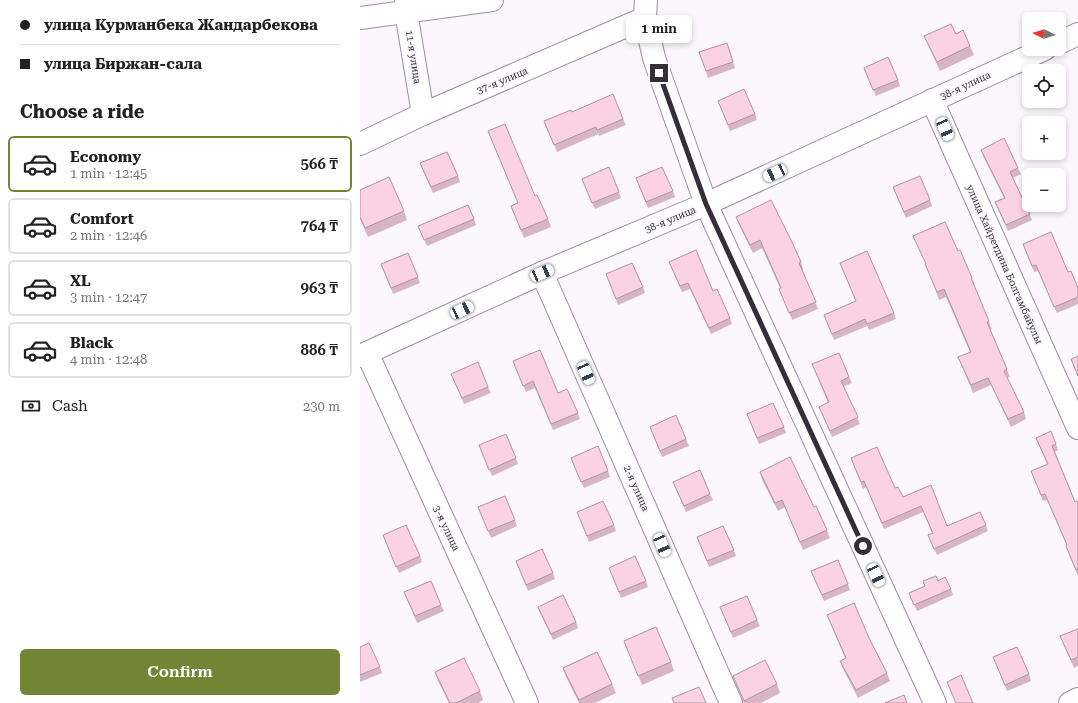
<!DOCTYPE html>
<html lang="en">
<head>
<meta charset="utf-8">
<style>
  body { margin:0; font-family:"Roboto Serif",serif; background:#f6f6f6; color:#202124; height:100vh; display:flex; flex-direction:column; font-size:15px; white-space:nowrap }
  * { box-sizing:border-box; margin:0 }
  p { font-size:13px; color:#757577 }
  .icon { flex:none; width:22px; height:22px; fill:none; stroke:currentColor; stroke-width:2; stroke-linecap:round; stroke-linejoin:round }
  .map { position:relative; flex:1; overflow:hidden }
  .sheet { display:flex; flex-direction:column; background:#fff; width:360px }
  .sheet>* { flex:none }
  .hud { display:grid; align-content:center; height:88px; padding:0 20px; background:#fff }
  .needle { width:26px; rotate:275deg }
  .buttons { position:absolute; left:662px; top:12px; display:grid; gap:8px }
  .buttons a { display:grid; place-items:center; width:44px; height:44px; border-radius:6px; background:#fff; box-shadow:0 2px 6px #0003; font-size:20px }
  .end { position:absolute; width:18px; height:18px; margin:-9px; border:5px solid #352e38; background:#fff; box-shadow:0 0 0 2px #fff }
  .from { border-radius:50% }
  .bubble { position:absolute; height:28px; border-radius:6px; background:#fff; box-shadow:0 2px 6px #0003; font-size:13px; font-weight:600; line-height:28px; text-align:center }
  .car { position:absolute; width:12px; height:24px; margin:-12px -6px; border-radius:5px; box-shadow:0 0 3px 1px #0007; background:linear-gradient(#fff 24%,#345 0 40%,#fff 0 76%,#345 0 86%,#fff 0) }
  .hud b { display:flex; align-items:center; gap:14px; height:38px; font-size:15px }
  .hud b+b { border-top:1px solid #e0e0e0 }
  .hud i { width:10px; height:10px; background:#202124 }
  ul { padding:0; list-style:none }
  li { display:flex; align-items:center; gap:12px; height:56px; margin:0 8px 6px; padding:0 12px; border:2px solid #e0e0e0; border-radius:6px }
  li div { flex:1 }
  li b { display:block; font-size:15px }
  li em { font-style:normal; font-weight:600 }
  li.active { border-color:#718535 }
  li>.icon { width:36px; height:36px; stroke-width:1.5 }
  h2 { padding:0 20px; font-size:18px; line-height:48px }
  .pay { display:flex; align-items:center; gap:10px; height:44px; padding:0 20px; font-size:15px }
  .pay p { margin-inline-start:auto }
  .cta { display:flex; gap:8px; margin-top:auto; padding:8px 20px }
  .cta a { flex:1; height:46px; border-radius:6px; background:#718535; color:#fff; font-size:16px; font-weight:600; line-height:46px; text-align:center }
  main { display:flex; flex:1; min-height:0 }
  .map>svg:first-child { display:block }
</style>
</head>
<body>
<main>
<section class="sheet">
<div class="hud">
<b><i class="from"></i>улица Курманбека Жандарбекова</b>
<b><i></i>улица Биржан-сала</b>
</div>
<h2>Choose a ride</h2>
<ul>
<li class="active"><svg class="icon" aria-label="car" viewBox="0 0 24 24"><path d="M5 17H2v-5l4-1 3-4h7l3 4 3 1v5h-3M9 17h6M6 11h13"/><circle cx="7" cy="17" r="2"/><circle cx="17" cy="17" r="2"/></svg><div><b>Economy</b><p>1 min · 12:45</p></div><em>566 ₸</em></li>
<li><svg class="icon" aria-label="car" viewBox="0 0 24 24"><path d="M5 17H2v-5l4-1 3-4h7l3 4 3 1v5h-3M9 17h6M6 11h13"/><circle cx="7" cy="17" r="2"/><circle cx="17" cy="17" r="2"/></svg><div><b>Comfort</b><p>2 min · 12:46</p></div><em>764 ₸</em></li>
<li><svg class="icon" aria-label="car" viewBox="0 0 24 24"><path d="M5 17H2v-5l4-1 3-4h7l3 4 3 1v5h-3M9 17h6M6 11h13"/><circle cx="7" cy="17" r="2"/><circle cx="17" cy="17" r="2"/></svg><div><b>XL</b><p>3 min · 12:47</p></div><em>963 ₸</em></li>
<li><svg class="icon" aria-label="car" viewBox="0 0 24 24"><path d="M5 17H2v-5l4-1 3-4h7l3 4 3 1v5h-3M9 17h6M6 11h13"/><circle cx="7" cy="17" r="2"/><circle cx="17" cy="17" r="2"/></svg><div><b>Black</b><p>4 min · 12:48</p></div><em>886 ₸</em></li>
</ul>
<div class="pay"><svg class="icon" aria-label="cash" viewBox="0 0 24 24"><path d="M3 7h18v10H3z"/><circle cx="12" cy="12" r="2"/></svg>Cash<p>230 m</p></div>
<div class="cta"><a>Confirm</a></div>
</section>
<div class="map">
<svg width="718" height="703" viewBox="0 0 718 703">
  <rect width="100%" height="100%" fill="#fbf7fc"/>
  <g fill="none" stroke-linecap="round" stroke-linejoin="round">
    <!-- minor casing -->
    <g stroke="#9e8ca4" stroke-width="24">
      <g id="minor">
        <path d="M46 0V12L63 114"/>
        <path d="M286 0 285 18 294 58 346 204 575 703"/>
        <path d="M0 18 132 0"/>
        <path d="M699 43 718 34"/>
        <path d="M572 100 718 428"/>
        <path d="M0 144 63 114 285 18"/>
        <path d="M182 273 371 703"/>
        <path d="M7 353 167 703"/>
        <path d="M0 356 182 273 346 204 685 49"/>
        <path d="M710 703 718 699"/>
      </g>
    </g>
    <!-- minor -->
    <use href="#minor" stroke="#fff" stroke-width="22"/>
  </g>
  <!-- wall -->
  <g fill="#d8b5c4">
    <path d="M596 34 610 46 614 55 580 71 568 45 564 36Z"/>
    <path d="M367 43 375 68 348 78 339 52Z"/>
    <path d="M504 68 538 80 540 86 516 96Z"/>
    <path d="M358 101 395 114 397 120 370 131Z"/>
    <path d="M263 119 266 125 239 136 238 134 197 152 184 121Z"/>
    <path d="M128 131 175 196 188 219 191 227 164 238 151 206 158 203Z"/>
    <path d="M621 150 658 168 661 174 653 178 672 220 648 231 635 202 644 198 623 156Z"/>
    <path d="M60 163 98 176 100 182 73 193Z"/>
    <path d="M276 178 313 191 315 197 288 208Z"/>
    <path d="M222 179 259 192 261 198 235 209Z"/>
    <path d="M533 187 570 200 572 206 546 218Z"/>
    <path d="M0 190 44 211 47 220 8 237 0 219Z"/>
    <path d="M376 217 441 262 443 269 442 270 458 309 432 320 419 289 420 288 402 248 393 253 379 225Z"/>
    <path d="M114 219 116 225 67 246 58 226Z"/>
    <path d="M553 236 598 251 612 278 615 285 614 286 632 329 630 330 650 377 647 378 664 412 666 419 651 427 631 385 613 393 598 357 610 352 586 297 579 300 566 264Z"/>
    <path d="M663 244 708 272 718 288V304L697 313 678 271 674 272Z"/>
    <path d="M309 262 370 318 372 324 351 334 330 289 322 292Z"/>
    <path d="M480 263 534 313 536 319 509 330 507 326 474 340 464 315 496 301Z"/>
    <path d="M21 264 58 277 60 283 33 294Z"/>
    <path d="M246 274 283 287 285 293 258 305Z"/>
    <path d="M153 361 198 393 218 413 220 419 193 430 175 388 166 392Z"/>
    <path d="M452 364 489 377 492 383 483 387 500 424 472 437 459 407 468 403Z"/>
    <path d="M91 374 128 387 131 393 104 404Z"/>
    <path d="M387 414 424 427 426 433 399 444Z"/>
    <path d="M290 427 326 439 329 446 302 457Z"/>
    <path d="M676 438 696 444 698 450 695 452 715 502 718 501V576L708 552 706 546H707L687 500 683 501 671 471 687 464Z"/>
    <path d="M119 445 156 458 158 464 132 476Z"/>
    <path d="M211 458 248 471 250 477 224 488Z"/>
    <path d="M491 458 535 488 543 497 571 485 587 526 626 525 628 531 577 555 568 535 572 533 563 512 524 529 506 487 503 489Z"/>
    <path d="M400 472 454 507 467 530 470 538 443 550 425 507 418 511 402 480Z"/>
    <path d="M313 482 350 494 353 500 326 512Z"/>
    <path d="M118 507 155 520 157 526 131 538Z"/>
    <path d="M217 512 254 525 256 531 229 542Z"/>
    <path d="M23 535 60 556 62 562 39 573Z"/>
    <path d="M337 537 374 550 376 556 349 567Z"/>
    <path d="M156 561 193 573 195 579 168 591Z"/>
    <path d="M249 568 286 581 288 587 261 598Z"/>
    <path d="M451 571 488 584 490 590 464 601Z"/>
    <path d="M578 581 591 589 593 595 557 611 549 593Z"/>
    <path d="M44 592 81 605 84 611 57 623Z"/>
    <path d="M178 607 216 622 218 628 193 640 180 613Z"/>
    <path d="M360 607 397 620 400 626 373 638Z"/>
    <path d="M467 615 509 638 527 673 530 681 498 698 483 669 480 661 485 658Z"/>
    <path d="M718 629V666L714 668 700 636Z"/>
    <path d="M264 641 311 662 314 671 282 685Z"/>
    <path d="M0 647 20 667 22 673 0 682Z"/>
    <path d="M633 657 669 674 671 681 647 691Z"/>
    <path d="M203 668 252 684 256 693 235 703H219L206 677Z"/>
    <path d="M75 672 120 691 123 700 118 703H89L78 681Z"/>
    <path d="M373 676 417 684 420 693 401 703H384Z"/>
  </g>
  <!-- building -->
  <g fill="#fbd2e4" stroke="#b093a0">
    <path d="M591 24 596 34 603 30 610 46 577 62 564 36Z"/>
    <path d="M367 43 373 62 346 71 339 52Z"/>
    <path d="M528 57 538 80 513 90 504 68Z"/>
    <path d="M384 89 395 114 368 125 358 101Z"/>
    <path d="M253 94 263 119 237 130 236 127 194 145 184 121 211 110 212 112Z"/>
    <path d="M145 124 175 196 177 195 188 219 161 230 151 206 158 203 128 131Z"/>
    <path d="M644 138 658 168 650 172 670 214 646 225 635 202 645 198 621 150Z"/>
    <path d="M87 152 98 176 71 187 60 163Z"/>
    <path d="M249 167 259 192 232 203 222 179Z"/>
    <path d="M302 167 313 191 286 202 276 178Z"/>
    <path d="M560 176 570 200 544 212 533 187Z"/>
    <path d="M29 177 44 211 5 228 0 217V190Z"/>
    <path d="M411 200 431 240 441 262 439 263 456 302 429 313 419 289 421 288 400 240 390 245 376 217Z"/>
    <path d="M108 205 114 219 64 240 58 226Z"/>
    <path d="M585 222 598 251 600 250 612 278H611L629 321 627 322 647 369 644 371 664 412 648 419 628 378 611 385 598 357 611 352 584 289 577 292 565 264H566L553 236Z"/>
    <path d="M691 232 708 272 711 271 718 288V297L694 307 676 265 672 266 663 244Z"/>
    <path d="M336 250 353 291 357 289 370 318 349 328 328 283 320 286 309 262Z"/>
    <path d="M507 251 534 313 507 324 505 319 472 334 464 315 496 301 480 263Z"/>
    <path d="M48 253 58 277 31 288 21 264Z"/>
    <path d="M272 263 283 287 256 299 246 274Z"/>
    <path d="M180 350 198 393 207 389 218 413 191 424 173 381 163 386 153 361Z"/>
    <path d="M479 353 489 377 481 381 498 417 470 431 459 407 469 402 452 364Z"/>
    <path d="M718 356V376L711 359Z"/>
    <path d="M118 362 128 387 102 398 91 374Z"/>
    <path d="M413 403 424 427 397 438 387 414Z"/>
    <path d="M316 415 326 439 300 451 290 427Z"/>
    <path d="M691 431 696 444 692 446 715 502 718 501V569L716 570 706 546 707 545 685 494 681 495 671 471 688 464 676 438Z"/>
    <path d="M146 434 156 458 129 470 119 445Z"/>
    <path d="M238 446 248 471 221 482 211 458Z"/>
    <path d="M517 447 535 488 538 487 543 497 571 485 587 526 620 512 626 525 574 549 568 535 573 533 561 506 522 523 504 481 501 482 491 458Z"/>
    <path d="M430 457 454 507 456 506 467 530 440 542 422 500 415 503 400 472Z"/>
    <path d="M340 470 350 494 324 506 313 482Z"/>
    <path d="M145 496 155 520 128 531 118 507Z"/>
    <path d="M243 501 254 525 227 536 217 512Z"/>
    <path d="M46 525 60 556 36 567 23 535Z"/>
    <path d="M363 526 374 550 347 561 337 537Z"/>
    <path d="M182 549 193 573 166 585 156 561Z"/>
    <path d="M275 556 286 581 259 592 249 568Z"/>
    <path d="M478 560 488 584 462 595 451 571Z"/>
    <path d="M576 576 578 581 585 577 591 589 554 605 549 593 565 586 563 581Z"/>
    <path d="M71 581 81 605 55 616 44 592Z"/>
    <path d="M203 595 216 622 191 634 178 607Z"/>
    <path d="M387 596 397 620 371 632 360 607Z"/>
    <path d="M494 603 509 638 527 673 496 690 480 661 486 658 467 615Z"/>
    <path d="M296 627 311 662 278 676 264 641Z"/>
    <path d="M718 629V657L711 660 700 636Z"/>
    <path d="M9 643 20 667 0 675V647Z"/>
    <path d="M657 647 669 674 645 685 633 657Z"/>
    <path d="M237 652 252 684 219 700 203 668Z"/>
    <path d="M104 658 120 691 96 703H90L75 672Z"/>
    <path d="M405 660 417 684 384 701 373 676Z"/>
    <path d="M601 675 613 703H596L587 682Z"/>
    <path d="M339 687 346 703H314L312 698Z"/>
    <path d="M544 695 547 703H525Z"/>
  </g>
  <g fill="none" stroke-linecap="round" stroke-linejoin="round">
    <!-- route -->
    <path stroke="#352e38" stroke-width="5" d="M299 73 346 204 503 546"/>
  </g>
  <g text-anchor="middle" stroke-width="4" stroke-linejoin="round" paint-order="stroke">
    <!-- street labels -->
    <g font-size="10" fill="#352e38" stroke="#fbf7fc">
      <text transform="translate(54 57) rotate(81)" y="4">11-я улица</text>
      <text transform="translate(142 80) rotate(-23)" y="4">37-я улица</text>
      <text transform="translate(605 85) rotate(-25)" y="4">38-я улица</text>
      <text transform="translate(310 219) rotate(-23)" y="4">38-я улица</text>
      <text transform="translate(645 264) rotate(66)" y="4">улица Хайретдина Болгамбайулы</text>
      <text transform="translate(277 488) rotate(66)" y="4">2-я улица</text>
      <text transform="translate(87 528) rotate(65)" y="4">3-я улица</text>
    </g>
  </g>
</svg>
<div class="buttons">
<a><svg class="needle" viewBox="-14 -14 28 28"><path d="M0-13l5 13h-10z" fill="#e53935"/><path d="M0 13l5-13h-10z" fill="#757577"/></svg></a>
<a><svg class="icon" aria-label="locate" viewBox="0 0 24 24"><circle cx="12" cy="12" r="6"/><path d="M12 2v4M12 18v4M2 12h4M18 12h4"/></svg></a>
<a>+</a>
<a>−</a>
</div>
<i class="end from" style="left:503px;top:546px"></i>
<i class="end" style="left:299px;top:73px"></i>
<div class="bubble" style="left:266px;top:15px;width:66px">1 min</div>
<i class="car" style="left:585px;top:129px;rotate:156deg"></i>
<i class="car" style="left:415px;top:173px;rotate:245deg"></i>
<i class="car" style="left:182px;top:273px;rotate:67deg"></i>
<i class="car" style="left:102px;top:310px;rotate:65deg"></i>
<i class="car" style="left:226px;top:373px;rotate:156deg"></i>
<i class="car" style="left:302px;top:545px;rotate:157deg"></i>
<i class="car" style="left:516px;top:575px;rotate:155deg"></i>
</div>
</main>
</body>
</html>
